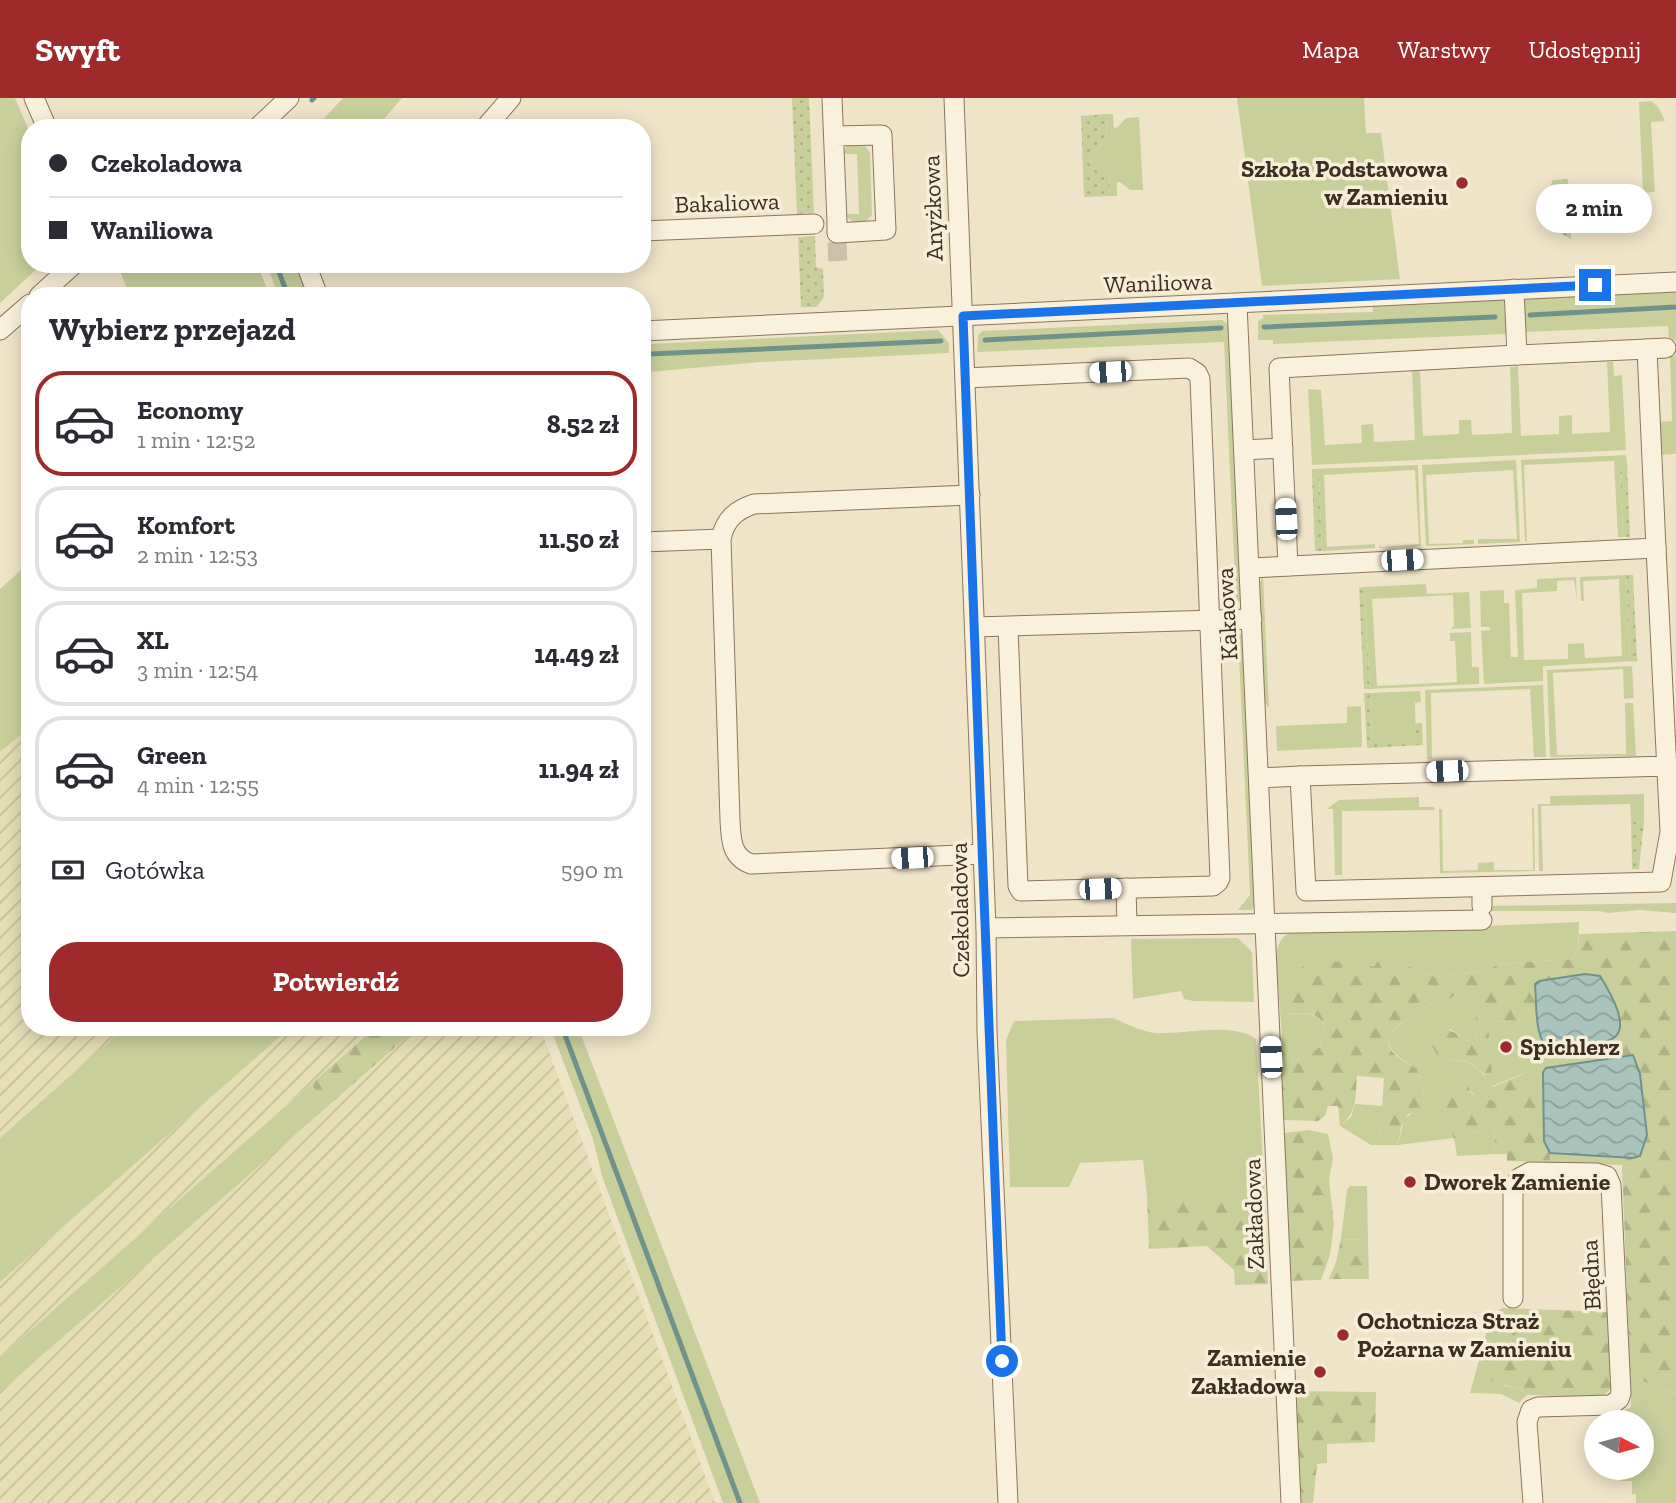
<!DOCTYPE html>
<html lang="pl">
<head>
<meta charset="utf-8">
<style>
  body { margin:0; font-family:"Zilla Slab",serif; background:#f2f2f3; color:#2b2b33; height:100vh; display:flex; flex-direction:column; font-size:26px; white-space:nowrap }
  * { box-sizing:border-box; margin:0 }
  p { font-size:23px; color:#7c7c81 }
  .icon { flex:none; width:38px; height:38px; fill:none; stroke:currentColor; stroke-width:2; stroke-linecap:round; stroke-linejoin:round }
  .map { position:relative; flex:1; overflow:hidden }
  .sheet { position:absolute; left:21px; top:189px; width:630px; height:749px; display:flex; flex-direction:column; background:#fff; border-radius:28px; box-shadow:0 4px 18px #0003 }
  .sheet>* { flex:none }
  .guide { position:absolute; left:21px; top:21px; width:630px; height:154px; border-radius:28px; box-shadow:0 4px 18px #0003; display:grid; align-content:center; height:154px; padding:0 28px; background:#fff }
  .needle { width:46px; rotate:96deg }
  .fabs { position:absolute; left:1584px; top:1312px; display:grid; gap:14px }
  .fabs a { display:grid; place-items:center; width:70px; height:70px; border-radius:50%; background:#fff; box-shadow:0 4px 18px #0003; font-size:35px }
  .end { position:absolute; width:32px; height:32px; margin:-16px; border:9px solid #1a73e8; background:#fff; box-shadow:0 0 0 4px #fff }
  .from { border-radius:50% }
  .bubble { position:absolute; height:49px; border-radius:24px; background:#fff; box-shadow:0 4px 18px #0003; font-size:23px; font-weight:800; line-height:49px; text-align:center }
  .car { position:absolute; width:21px; height:42px; margin:-21px -10px; border-radius:9px; box-shadow:0 0 5px 2px #0007; background:linear-gradient(#fff 24%,#345 0 40%,#fff 0 76%,#345 0 86%,#fff 0) }
  .guide b { display:flex; align-items:center; gap:24px; height:66px; font-size:26px }
  .guide b+b { border-top:2px solid #e1e1e2 }
  .guide i { width:18px; height:18px; background:#2b2b33 }
  ul { padding:0; list-style:none }
  li { display:flex; align-items:center; gap:21px; height:105px; margin:0 14px 10px; padding:0 14px; border:4px solid #e1e1e2; border-radius:28px }
  li div { flex:1 }
  li b { display:block; font-size:26px }
  li em { font-style:normal; font-weight:800 }
  li.selected { border-color:#9e2a2b }
  li>.icon { width:63px; height:63px; stroke-width:1.5 }
  h2 { padding:0 28px; font-size:32px; line-height:84px }
  .pay { display:flex; align-items:center; gap:18px; height:77px; padding:0 28px; font-size:26px }
  .pay p { margin-inline-start:auto }
  .cta { display:flex; gap:14px; margin-top:auto; padding:14px 28px }
  .cta a { flex:1; height:80px; border-radius:28px; background:#9e2a2b; color:#fff; font-size:28px; font-weight:800; line-height:80px; text-align:center }
  header { display:flex; align-items:center; gap:42px; box-sizing:border-box; height:98px; padding:0 35px; background:#9e2a2b; color:#fff }
  header strong { font-size:33px }
  nav { display:flex; gap:38px; margin-inline-start:auto; font-size:24px }
  .map>svg:first-child { display:block }
</style>
</head>
<body>
<header>
<strong>Swyft</strong>
<nav><a>Mapa</a><a>Warstwy</a><a>Udostępnij</a></nav>
</header>
<div class="map">
<svg width="1676" height="1405" viewBox="0 0 1676 1405">
  <defs>
    <pattern id="farmland-furrows" width="10" height="10" patternUnits="userSpaceOnUse" patternTransform="scale(1.75)"><rect width="10" height="10" fill="#e6deb5"/><path d="M-1 1l2-2M0 10L10 0M9 11l2-2" fill="none" stroke="#c6bf9b"/></pattern>
    <pattern id="forest-firs" width="22" height="20" patternUnits="userSpaceOnUse" patternTransform="scale(1.75)"><rect width="22" height="20" fill="#c9cf9b"/><path d="M5 1l3.5 6h-7zM16 11l3.5 6h-7z" fill="#aeb285"/></pattern>
    <pattern id="garden-dots" width="8" height="8" patternUnits="userSpaceOnUse" patternTransform="scale(1.75)"><rect width="8" height="8" fill="#c9cf9b"/><path d="M2 2h.1M6 6h.1" fill="none" stroke="#aeb285" stroke-width="1.8" stroke-linecap="round"/></pattern>
    <pattern id="water-waves" width="16" height="10" patternUnits="userSpaceOnUse" patternTransform="scale(1.75)"><rect width="16" height="10" fill="#a9c4bc"/><path d="M0 5q4-4 8 0t8 0" fill="none" stroke="#8ba098"/></pattern>
  </defs>
  <rect width="100%" height="100%" fill="#f0e4c8"/>
  <!-- farmland -->
  <g fill="url(#farmland-furrows)">
    <path d="M30 629V929H125L0 1040V654Z"/>
    <path d="M291 929H376L0 1259V1184Z"/>
    <path d="M418 929H540L715 1405H0V1294Z"/>
  </g>
  <!-- green -->
  <g fill="#c9cf9b">
    <path d="M0 0H15L30 35V166H42L0 205Z"/>
    <path d="M343 0H402L376 30H315Z"/>
    <path d="M1237 0H1364L1366 35H1381L1400 181 1262 188Z"/>
    <path d="M1651 3 1659 10 1665 23 1651 24 1655 94 1643 95 1639 4Z"/>
    <path d="M1106 16H1113L1114 30 1118 29 1126 20 1139 19 1143 92H1130L1120 84H1117V98H1110L1109 74 1091 58 1107 41Z"/>
    <path d="M853 45 866 49 870 55 872 117C863 128 853 127 844 116H859L857 56H842L847 48Z"/>
    <path d="M117 166H257L270 198H130Z"/>
    <path d="M266 166H296L308 198H279Z"/>
    <path d="M1676 193V242H1669L1668 228 1525 234 1524 201Z"/>
    <path d="M1504 201 1506 236 1273 246V242H1258V223L1263 220V217L1373 214 1372 207Z"/>
    <path d="M1222 222 1228 226 1241 503 1236 504 1224 244 977 254 978 238 982 233Z"/>
    <path d="M938 232 949 245V255L760 264 649 274 648 246Z"/>
    <path d="M1670 258H1676V356L1660 357 1658 324 1672 323Z"/>
    <path d="M1607 264H1613L1614 278 1622 277 1626 352 1312 367 1308 291 1321 292 1325 347 1362 345 1361 327 1373 326 1374 344 1415 342 1412 273H1420L1423 338 1459 336V322H1471L1472 337 1512 335 1510 269 1518 268 1521 338 1559 336V318L1572 317V336L1610 334Z"/>
    <path d="M1626 357 1627 367 1620 368 1623 439H1618L1614 363 1524 367 1527 443 1525 444 1521 362Z"/>
    <path d="M1516 362 1520 444 1478 446V441H1517L1513 372 1426 377 1429 446 1463 445V442H1474V446L1426 448 1422 367Z"/>
    <path d="M1418 367 1421 448 1380 450 1379 446 1382 449 1419 446 1415 372 1324 377 1327 449 1375 446V450L1322 453 1319 377H1312V371Z"/>
    <path d="M30 464V629L0 654V491Z"/>
    <path d="M1626 477 1630 560H1637L1638 563 1543 568V583L1484 586 1481 533 1490 532V529H1481L1480 493 1504 492V505H1509L1511 559H1518L1515 492 1537 490V481L1576 479 1577 503 1574 482 1557 483V493L1522 495 1524 562 1568 561V546L1584 545 1585 560 1622 558 1619 481 1583 483 1584 503H1581L1580 479Z"/>
    <path d="M1263 478 1269 610 1264 604 1258 488Z"/>
    <path d="M1426 486 1427 496 1469 494 1471 530 1450 531 1454 528 1453 497 1372 501 1377 588 1457 584 1455 543H1450V535L1471 534 1472 569H1479V586L1370 591 1364 489Z"/>
    <path d="M1238 536H1243L1255 807 1252 812H1238L1250 797Z"/>
    <path d="M1632 568 1634 600 1624 601 1623 571 1553 575 1557 657 1626 656 1625 605H1633L1636 658 1550 659 1547 572Z"/>
    <path d="M1543 587 1546 659H1534L1530 591 1431 595 1432 661H1427L1425 592Z"/>
    <path d="M1420 593 1421 604 1415 605 1416 642 1372 644 1370 595Z"/>
    <path d="M1361 608 1362 649 1277 653 1276 628 1347 625V609Z"/>
    <path d="M1644 696V723L1631 724 1630 706 1541 708 1543 773H1539L1538 706H1550V698Z"/>
    <path d="M1419 699V709H1434L1435 712 1342 713V777H1335L1333 711H1327L1339 702Z"/>
    <path d="M1532 710H1534L1535 773 1440 775 1439 711H1442L1443 773 1478 772V765L1494 764V772H1533Z"/>
    <path d="M1676 805V815L1639 812 1608 815 1599 813H1490L1485 808Z"/>
    <path d="M1579 824 1578 852 1572 861 1498 866 1486 873 1435 879 1395 863 1369 868 1287 916C1304 914 1327 914 1323 937 1322 943 1320 949 1315 953 1308 958 1298 961 1289 963L1287 940 1282 941 1276 856C1283 825 1301 834 1325 835Z"/>
    <path d="M1238 840 1252 854 1254 904 1193 903 1184 901 1181 893 1133 901 1131 841Z"/>
    <path d="M1457 894C1476 902 1478 923 1475 941L1468 943 1450 931 1448 963C1464 960 1474 966 1485 978L1488 925C1506 922 1523 924 1539 930L1544 949 1556 957 1557 968 1546 970 1543 974 1524 975 1493 988V1004C1481 1001 1474 1000 1468 988L1473 1036 1482 1030 1494 1028 1495 1056 1457 1058 1454 1040 1398 1047 1404 1021 1412 1015 1424 997 1417 970C1403 963 1377 949 1395 930 1401 923 1412 922 1419 916 1424 913 1427 908 1432 905 1442 901 1448 900 1457 894Z"/>
    <path d="M1113 920C1125 925 1141 933 1154 935 1183 937 1232 923 1256 941L1265 1099H1147L1143 1062 1080 1065 1069 1089H1010L1006 942 1014 923Z"/>
    <path d="M125 929H291L0 1184V1040Z"/>
    <path d="M550 929H578L760 1405H723L602 1078 593 1041Z"/>
    <path d="M311 986 328 1008 0 1294V1259Z"/>
    <path d="M1355 1006 1383 1008 1380 1039 1381 1047H1371L1340 1028 1351 1019Z"/>
    <path d="M1550 1055 1627 1060 1622 1067 1550 1064Z"/>
    <path d="M1350 1088H1367L1368 1142 1341 1141 1347 1092Z"/>
    <path d="M1502 1210 1530 1211 1522 1228 1506 1241 1503 1287 1516 1290 1527 1297 1519 1305 1501 1296 1470 1295 1491 1218Z"/>
    <path d="M1630 1276 1649 1286 1676 1295V1405H1636V1396H1632V1383H1620L1619 1370H1642V1325H1616L1614 1319 1631 1309Z"/>
  </g>
  <!-- forest -->
  <g fill="url(#forest-firs)">
    <path d="M1676 833V1295L1649 1286 1630 1276 1622 1067 1627 1060H1633C1640 1022 1647 994 1633 957L1557 968 1556 957 1614 941 1620 933V919L1610 894 1539 883 1536 886 1539 930C1523 924 1506 922 1488 925L1492 979C1481 977 1476 966 1465 963 1457 961 1449 964 1440 962L1431 946 1432 934C1448 929 1455 934 1468 943L1475 941C1478 923 1476 902 1457 894 1450 905 1439 900 1429 907 1425 910 1422 915 1417 918 1410 922 1399 924 1394 931 1378 951 1402 963 1417 970L1424 997 1421 1013 1408 1016 1401 1029 1398 1047H1381L1380 1039 1384 980 1357 978C1355 1000 1358 1013 1340 1028L1338 1008H1328L1325 1018 1318 1023 1284 1022 1280 1018 1279 957 1282 941 1288 940 1289 963C1298 961 1309 958 1316 952 1321 948 1322 943 1323 937 1327 913 1303 914 1287 916 1286 907 1285 897 1286 888 1292 860 1337 863 1359 865 1365 865 1368 868 1374 868L1378 864 1395 863 1435 879 1486 873 1498 866 1572 861 1578 852 1579 836Z"/>
    <path d="M376 929H418L328 1008 311 986Z"/>
    <path d="M1543 974 1544 1043 1550 1055V1064L1507 1063V1056H1495L1494 1028C1479 1031 1469 1039 1454 1040 1446 1021 1444 1006 1450 986L1461 983 1468 988 1472 996 1493 1003V989L1525 975Z"/>
    <path d="M1309 1032 1328 1036 1333 1060 1329 1082 1334 1126 1330 1157 1321 1182 1287 1183 1280 1040 1285 1035Z"/>
    <path d="M1265 1099 1268 1186 1235 1187 1234 1172 1207 1148 1149 1151 1147 1099Z"/>
    <path d="M1341 1141 1368 1142 1369 1181H1329L1336 1164Z"/>
    <path d="M1530 1211 1608 1214 1612 1289 1603 1299 1527 1297 1516 1290 1492 1283 1488 1276 1495 1256 1506 1241 1522 1228Z"/>
    <path d="M1292 1293 1376 1294 1375 1344 1327 1346V1365L1317 1366 1313 1405H1297Z"/>
  </g>
  <!-- garden -->
  <g fill="url(#garden-dots)">
    <path d="M792 0H809L814 115 797 116Z"/>
    <path d="M1106 16 1107 41 1091 58 1109 74 1110 98 1084 99 1081 18Z"/>
    <path d="M1568 81 1571 141C1565 138 1556 133 1553 127 1548 119 1548 89 1553 82Z"/>
    <path d="M815 138 816 169 823 171 824 199 817 209H801L798 139Z"/>
    <path d="M1620 367H1627L1630 439H1623Z"/>
    <path d="M1312 377H1319L1322 453H1315Z"/>
    <path d="M1626 477H1633L1637 560H1630Z"/>
    <path d="M1364 489 1370 591H1364L1359 490Z"/>
    <path d="M1364 595H1370L1372 643 1416 642 1415 625H1422L1423 647 1367 650Z"/>
    <path d="M1644 723 1639 771H1632L1631 724Z"/>
  </g>
  <!-- water -->
  <g fill="url(#water-waves)" stroke="#6f938a" stroke-width="2">
    <path d="M1585 876 1600 878C1608 891 1630 926 1615 939 1608 946 1568 953 1556 957 1533 948 1537 907 1535 886L1539 883Z"/>
    <path d="M1633 957 1640 976 1647 1037 1640 1058 1633 1060 1550 1055 1544 1043 1543 974 1546 970Z"/>
  </g>
  <g fill="none" stroke-linecap="round" stroke-linejoin="round">
    <!-- stream -->
    <g stroke="#6f938a" stroke-width="5">
      <path d="M312 2 314 0"/>
      <path d="M276 166 288 198"/>
      <path d="M1530 217 1676 209"/>
      <path d="M1264 229 1495 219"/>
      <path d="M985 242 1221 230"/>
      <path d="M650 256 941 243"/>
      <path d="M562 929 740 1405"/>
    </g>
    <!-- street-tunnel -->
    <path stroke="#ccc0a6" stroke-width="19" stroke-dasharray="19 10" stroke-linecap="butt" d="M837 144 838 168"/>
    <!-- street casing -->
    <g stroke="#8d765c" stroke-width="21">
      <g id="street">
        <path d="M34 0 47 30"/>
        <path d="M832 0 837 124V135L886 132 882 37 834 38"/>
        <path d="M954 0 986 830 987 934 1008 1405"/>
        <path d="M257 30 289 0"/>
        <path d="M485 30 511 0"/>
        <path d="M642 133 814 126"/>
        <path d="M306 166 318 198"/>
        <path d="M39 198 74 166"/>
        <path d="M1237 206 1291 1405"/>
        <path d="M0 232 30 206"/>
        <path d="M642 233 1676 184"/>
        <path d="M1647 251 1666 250"/>
        <path d="M965 280 1189 270 1197 275 1200 281 1220 780 1218 784 1213 788 1021 793 1018 788 1008 529"/>
        <path d="M1244 352 1283 350"/>
        <path d="M970 397 754 406C736 412 725 421 721 441L730 722C731 741 731 759 751 766L983 756"/>
        <path d="M642 444 721 441"/>
        <path d="M1656 450 1670 734 1661 784 1306 793 1300 678 1669 668"/>
        <path d="M1288 468 1279 270 1517 257"/>
        <path d="M1250 470 1656 450 1647 251 1517 257 1514 191"/>
        <path d="M975 529 1252 521"/>
        <path d="M1259 680 1300 678"/>
        <path d="M1482 789V808"/>
        <path d="M1126 790 1127 827"/>
        <path d="M986 830 1482 822"/>
        <path d="M1513 1200V1091L1519 1080 1530 1074 1597 1075 1607 1078 1611 1087 1621 1295 1619 1301 1611 1307 1538 1309 1531 1312 1527 1324 1533 1405"/>
      </g>
    </g>
    <!-- street -->
    <use href="#street" stroke="#faf1dc" stroke-width="19"/>
  </g>
  <g fill="none" stroke-linecap="round" stroke-linejoin="round">
    <!-- route -->
    <path stroke="#1a73e8" stroke-width="9" d="M1002 1263C988 915 975 566 963 218L1595 187"/>
  </g>
  <!-- markers -->
  <g fill="#9e2a2b" stroke="#f7eed8" stroke-width="2.5">
    <circle cx="1462" cy="85" r="7"/>
    <circle cx="1506" cy="949" r="7"/>
    <circle cx="1410" cy="1084" r="7"/>
    <circle cx="1343" cy="1237" r="7"/>
    <circle cx="1320" cy="1274" r="7"/>
  </g>
  <g text-anchor="middle" stroke-width="7" stroke-linejoin="round" paint-order="stroke">
    <!-- poi labels -->
    <g font-size="24" font-weight="bold" fill="#3d2e20" stroke="#f7eed8" text-anchor="start">
      <text x="1448" y="79" text-anchor="end">Szkoła Podstawowa<tspan x="1448" dy="28">w Zamieniu</tspan></text>
      <text x="1520" y="957">Spichlerz</text>
      <text x="1424" y="1092">Dworek Zamienie</text>
      <text x="1357" y="1231">Ochotnicza Straż<tspan x="1357" dy="28">Pożarna w Zamieniu</tspan></text>
      <text x="1306" y="1268" text-anchor="end">Zamienie<tspan x="1306" dy="28">Zakładowa</tspan></text>
    </g>
    <!-- street labels -->
    <g font-size="24" fill="#3d2e20" stroke="#f7eed8">
      <text transform="translate(727 105) rotate(-2)" y="8">Bakaliowa</text>
      <text transform="translate(933 110) rotate(-92)" y="8">Anyżkowa</text>
      <text transform="translate(1158 185) rotate(-2)" y="8">Waniliowa</text>
      <text transform="translate(1227 516) rotate(-93)" y="8">Kakaowa</text>
      <text transform="translate(960 812) rotate(-91)" y="8">Czekoladowa</text>
      <text transform="translate(1254 1116) rotate(-92)" y="8">Zakładowa</text>
      <text transform="translate(1591 1177) rotate(-93)" y="8">Błędna</text>
    </g>
  </g>
</svg>
<div class="fabs">
<a><svg class="needle" viewBox="-14 -14 28 28"><path d="M0-13l5 13h-10z" fill="#e53935"/><path d="M0 13l5-13h-10z" fill="#7c7c81"/></svg></a>
</div>
<i class="end from" style="left:1002px;top:1263px"></i>
<i class="end" style="left:1595px;top:187px"></i>
<div class="bubble" style="left:1536px;top:86px;width:116px">2 min</div>
<i class="car" style="left:1110px;top:274px;rotate:267deg"></i>
<i class="car" style="left:1286px;top:421px;rotate:357deg"></i>
<i class="car" style="left:1402px;top:462px;rotate:87deg"></i>
<i class="car" style="left:1447px;top:673px;rotate:268deg"></i>
<i class="car" style="left:912px;top:760px;rotate:267deg"></i>
<i class="car" style="left:1100px;top:791px;rotate:88deg"></i>
<i class="car" style="left:1271px;top:959px;rotate:357deg"></i>
<div class="guide">
<b><i class="from"></i>Czekoladowa</b>
<b><i></i>Waniliowa</b>
</div>
<section class="sheet">
<h2>Wybierz przejazd</h2>
<ul>
<li class="selected"><svg class="icon" aria-label="car" viewBox="0 0 24 24"><path d="M5 17H2v-5l4-1 3-4h7l3 4 3 1v5h-3M9 17h6M6 11h13"/><circle cx="7" cy="17" r="2"/><circle cx="17" cy="17" r="2"/></svg><div><b>Economy</b><p>1 min · 12:52</p></div><em>8.52 zł</em></li>
<li><svg class="icon" aria-label="car" viewBox="0 0 24 24"><path d="M5 17H2v-5l4-1 3-4h7l3 4 3 1v5h-3M9 17h6M6 11h13"/><circle cx="7" cy="17" r="2"/><circle cx="17" cy="17" r="2"/></svg><div><b>Komfort</b><p>2 min · 12:53</p></div><em>11.50 zł</em></li>
<li><svg class="icon" aria-label="car" viewBox="0 0 24 24"><path d="M5 17H2v-5l4-1 3-4h7l3 4 3 1v5h-3M9 17h6M6 11h13"/><circle cx="7" cy="17" r="2"/><circle cx="17" cy="17" r="2"/></svg><div><b>XL</b><p>3 min · 12:54</p></div><em>14.49 zł</em></li>
<li><svg class="icon" aria-label="car" viewBox="0 0 24 24"><path d="M5 17H2v-5l4-1 3-4h7l3 4 3 1v5h-3M9 17h6M6 11h13"/><circle cx="7" cy="17" r="2"/><circle cx="17" cy="17" r="2"/></svg><div><b>Green</b><p>4 min · 12:55</p></div><em>11.94 zł</em></li>
</ul>
<div class="pay"><svg class="icon" aria-label="cash" viewBox="0 0 24 24"><path d="M3 7h18v10H3z"/><circle cx="12" cy="12" r="2"/></svg>Gotówka<p>590 m</p></div>
<div class="cta"><a>Potwierdź</a></div>
</section>
</div>
</body>
</html>
